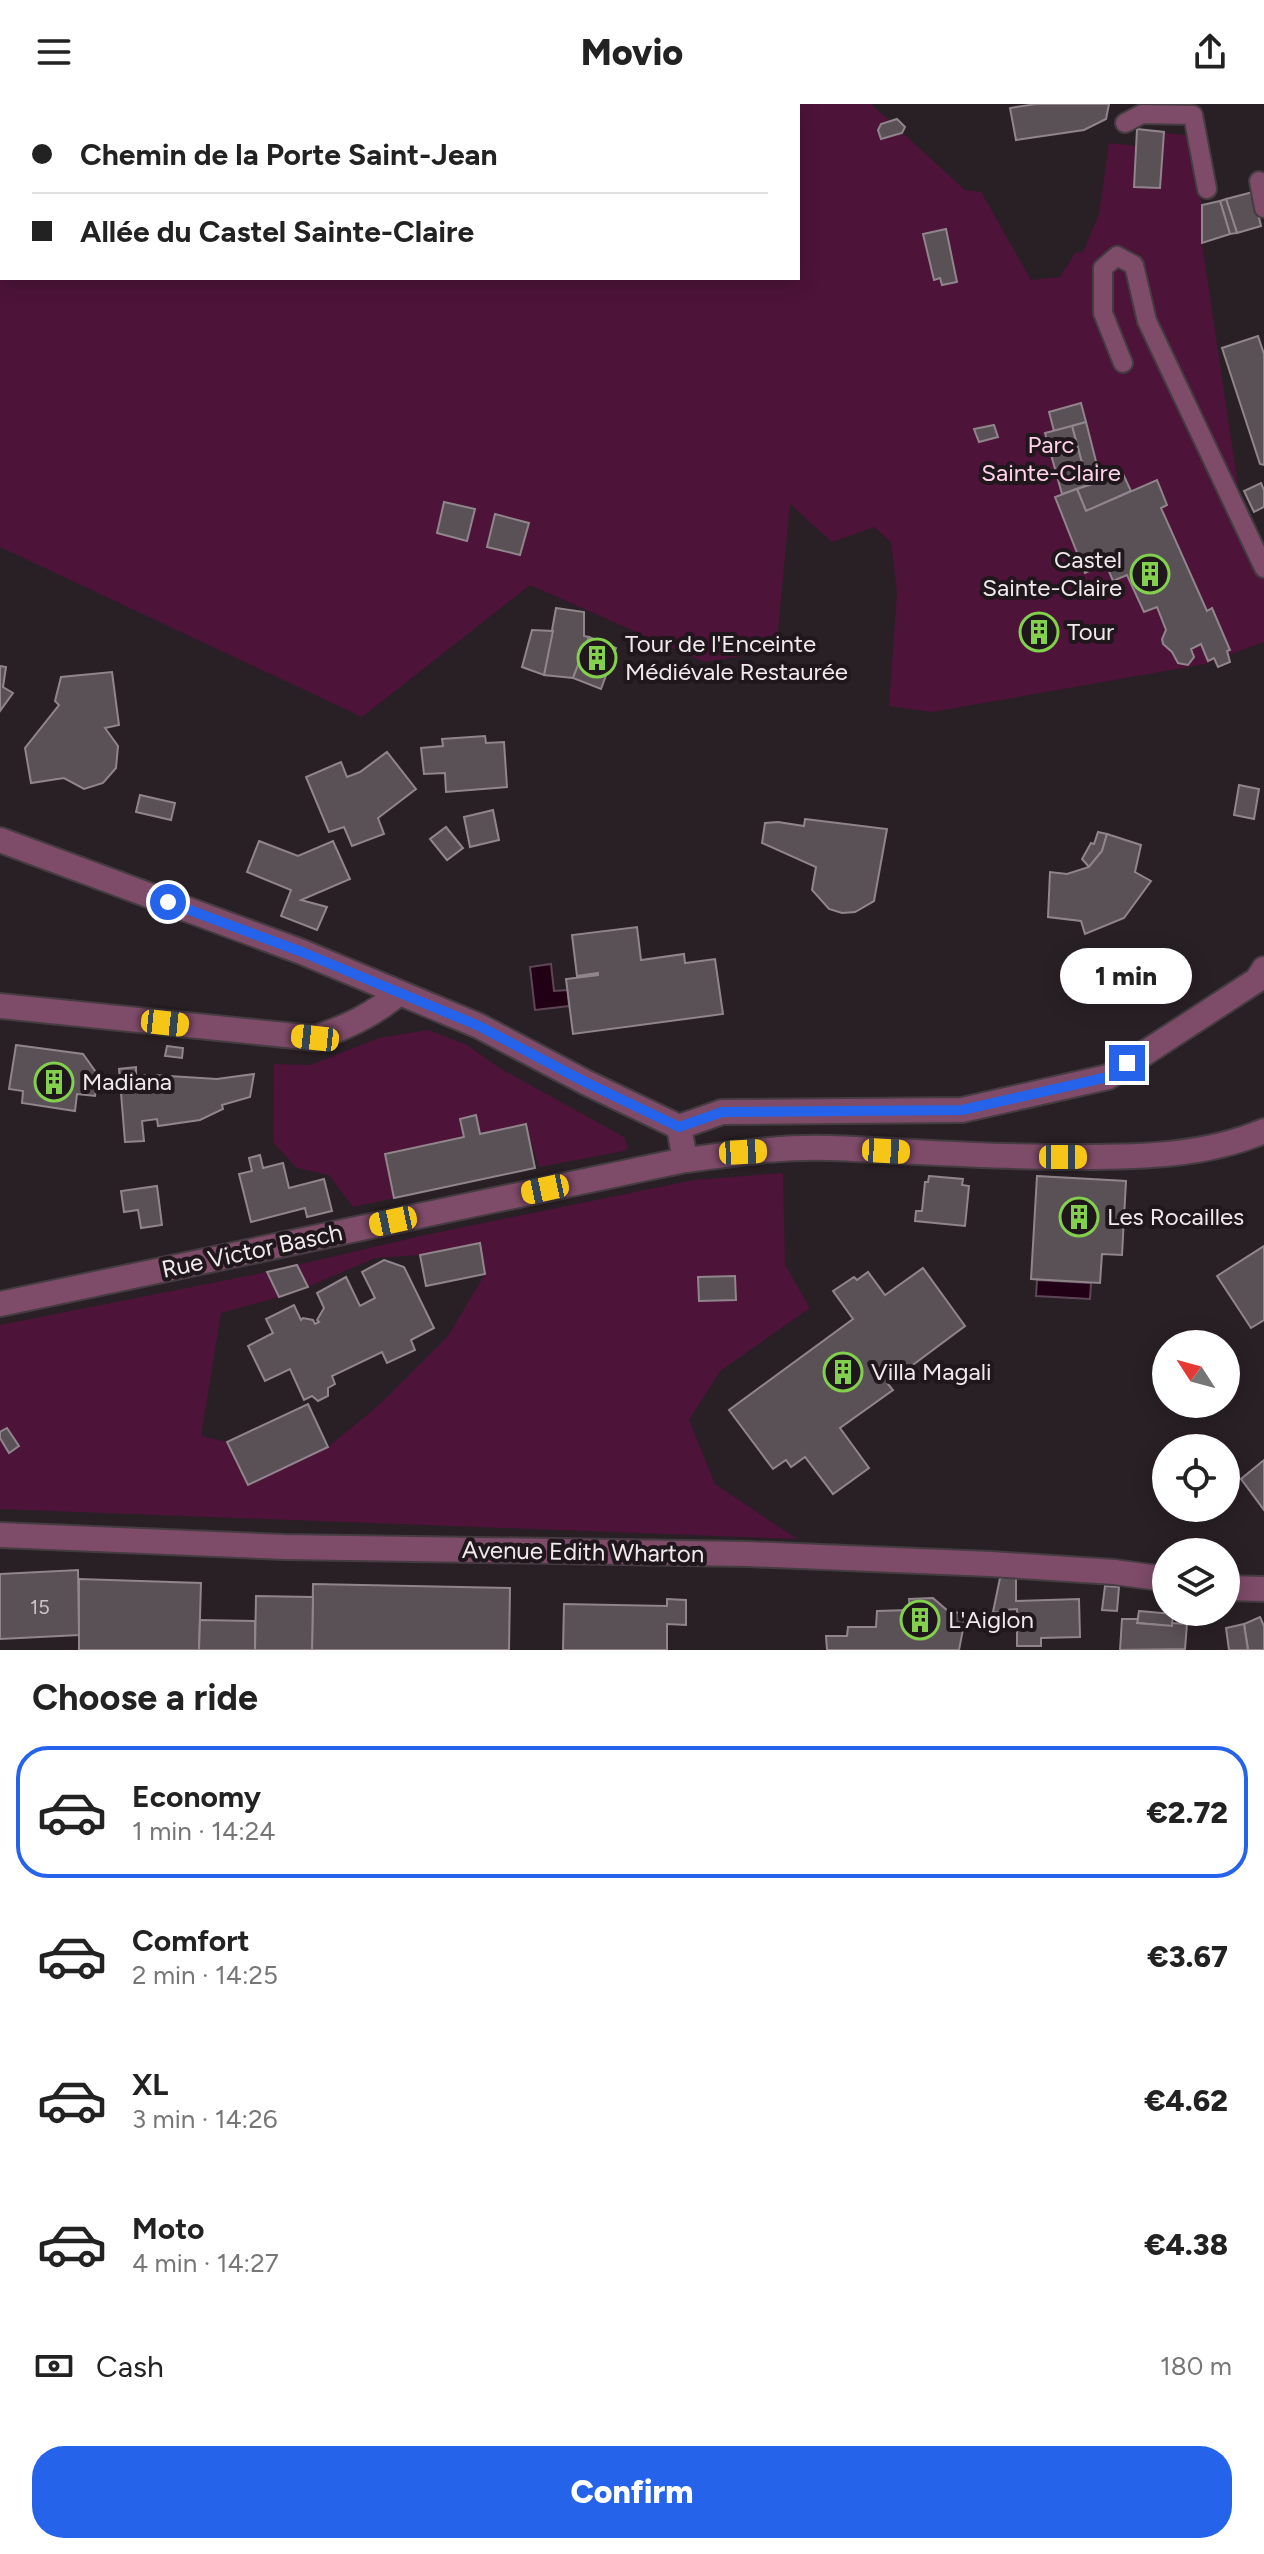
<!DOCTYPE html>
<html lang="en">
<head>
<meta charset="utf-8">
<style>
  body { margin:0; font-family:Figtree,sans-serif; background:#f2f2f2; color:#222; height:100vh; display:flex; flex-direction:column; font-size:30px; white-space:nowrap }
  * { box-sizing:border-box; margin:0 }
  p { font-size:26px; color:#767676 }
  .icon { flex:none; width:44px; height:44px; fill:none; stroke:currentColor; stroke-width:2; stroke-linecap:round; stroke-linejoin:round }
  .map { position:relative; height:1546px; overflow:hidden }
  .side { display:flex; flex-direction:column; background:#fff; flex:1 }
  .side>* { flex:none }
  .hud { position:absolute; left:0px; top:0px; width:800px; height:176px; box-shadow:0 4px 20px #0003; display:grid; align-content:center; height:176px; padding:0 32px; background:#fff }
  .needle { width:52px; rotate:306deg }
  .tools { position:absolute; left:1152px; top:1226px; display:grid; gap:16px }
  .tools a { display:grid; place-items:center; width:88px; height:88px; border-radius:50%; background:#fff; box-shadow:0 4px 20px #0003; font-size:40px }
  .end { position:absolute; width:36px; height:36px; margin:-18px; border:10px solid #2563eb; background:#fff; box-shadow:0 0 0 4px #fff }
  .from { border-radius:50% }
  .bubble { position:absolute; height:56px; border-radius:28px; background:#fff; box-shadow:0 4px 20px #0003; font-size:26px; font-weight:800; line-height:56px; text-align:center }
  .car { position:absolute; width:24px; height:48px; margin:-24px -12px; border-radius:10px; box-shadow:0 0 6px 2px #0007; background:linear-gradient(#f5c518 24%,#345 0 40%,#f5c518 0 76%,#345 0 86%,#f5c518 0) }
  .hud b { display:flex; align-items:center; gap:28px; height:76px; font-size:30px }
  .hud b+b { border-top:2px solid #e0e0e0 }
  .hud i { width:20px; height:20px; background:#222 }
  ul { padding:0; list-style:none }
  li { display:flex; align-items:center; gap:24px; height:132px; margin:0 16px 12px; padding:0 16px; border:4px solid transparent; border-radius:32px }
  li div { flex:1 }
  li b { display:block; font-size:30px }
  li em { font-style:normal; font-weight:800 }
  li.on { border-color:#2563eb }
  li>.icon { width:72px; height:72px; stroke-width:1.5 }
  h2 { padding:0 32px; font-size:36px; line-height:96px }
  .pay { display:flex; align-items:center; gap:20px; height:88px; padding:0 32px; font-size:30px }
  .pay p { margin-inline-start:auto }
  .action { display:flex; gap:16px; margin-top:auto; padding:16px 32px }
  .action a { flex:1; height:92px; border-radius:32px; background:#2563eb; color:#fff; font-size:32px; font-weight:800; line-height:92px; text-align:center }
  header { display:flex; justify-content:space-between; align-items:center; height:104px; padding:0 32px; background:#fff; font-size:36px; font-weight:800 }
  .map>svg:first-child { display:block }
</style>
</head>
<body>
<header><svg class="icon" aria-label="menu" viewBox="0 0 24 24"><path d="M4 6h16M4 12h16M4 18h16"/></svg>Movio<svg class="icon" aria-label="share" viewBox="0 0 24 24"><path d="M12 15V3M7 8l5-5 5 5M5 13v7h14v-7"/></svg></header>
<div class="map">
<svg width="1264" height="1546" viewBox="0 0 1264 1546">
  <rect width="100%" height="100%" fill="#292025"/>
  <!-- green -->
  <g fill="#4d1339" fill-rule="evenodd">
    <path d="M0 0H871L965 86 981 88 1031 176 1060 173 1075 149 1083 148 1099 110 1109 39 1136 42 1137 25 1192 32 1202 101V139L1239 389 1264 441V538L1205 560 932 608 889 602 897 489 891 438 874 423 832 438 790 400 776 547 704 558 530 481 362 613 0 443ZM2 2H798V174H2Z"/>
    <path d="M428 926 467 941 501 965 624 1033 628 1043 624 1047 539 1063 526 1020 386 1050 394 1094 353 1103 329 1071 297 1064 273 1038 274 960 310 961 379 934Z"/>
    <path d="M783 1069 785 1161 810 1204 720 1267 689 1316 715 1380 797 1435 0 1405V1221L267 1168 279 1193 221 1209 201 1332 227 1338 248 1381 328 1343 378 1302 448 1232 485 1170 480 1140 420 1151 375 1154 308 1183 297 1161 425 1131 694 1076Z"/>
  </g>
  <!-- water -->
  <g fill="#210015" stroke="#5f4656" stroke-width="2">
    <path d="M551 860 554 887 568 886 569 902 535 906 530 863Z"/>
    <path d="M1037 1176 1091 1179 1090 1195 1036 1192Z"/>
  </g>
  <!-- building -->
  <g fill="#5a5156" stroke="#90858b" stroke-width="2">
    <path d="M1036 0H1109L1106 15 1084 26 1016 36 1010 4Z"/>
    <path d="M897 15 905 23 902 29 881 35 878 26 881 20Z"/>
    <path d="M1137 25 1164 28 1160 84 1134 83Z"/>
    <path d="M1253 88 1261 122 1237 129 1226 95Z"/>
    <path d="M1226 95 1237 129 1230 130 1220 97Z"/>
    <path d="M1220 97 1230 130 1202 139V101Z"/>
    <path d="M946 125 957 178 942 181 940 174 934 176 923 130Z"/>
    <path d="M1258 232 1264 250V361L1260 360 1222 244Z"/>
    <path d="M1081 299 1086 318 1054 327 1049 308Z"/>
    <path d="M1086 318 1101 377 1088 381 1072 322Z"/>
    <path d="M994 321 998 333 979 338 974 325Z"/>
    <path d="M1072 322 1088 381 1062 390 1045 329Z"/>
    <path d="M1123 370 1131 387 1086 407 1077 385Z"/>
    <path d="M1157 376 1167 401 1161 404 1207 507 1212 504 1230 546 1227 547 1230 558 1218 563 1214 554 1208 557 1201 540 1191 545 1194 553 1188 561 1178 559 1172 548 1163 540 1162 535 1166 526 1157 503 1144 508 1127 471 1113 477 1106 460 1085 469 1055 393 1077 385 1086 407Z"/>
    <path d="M1261 379 1264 386V403L1254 408 1244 387Z"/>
    <path d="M444 398 475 405 467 437 437 429Z"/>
    <path d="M495 410 529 419 520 451 487 443Z"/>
    <path d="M556 504 584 508V532L589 533 573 574 544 571Z"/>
    <circle cx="1039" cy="527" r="15"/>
    <path d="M532 526 553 527 544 571 522 563Z"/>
    <path d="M589 533 616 544 601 585 573 574Z"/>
    <path d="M0 562 6 563 3 583 13 589 0 607Z"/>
    <path d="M112 568 119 621 105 624 118 642 116 664 103 679 84 685 64 674 31 679 25 644 59 601 55 597 61 573Z"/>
    <path d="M485 632 486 639 504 638 507 683 446 688 445 669 424 670 421 644 443 642 442 635Z"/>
    <path d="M387 648 416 685 378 714 384 730 352 742 344 723 329 728 306 673 341 658 347 673 360 668Z"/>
    <path d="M1239 681 1259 685 1254 715 1234 711Z"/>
    <path d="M140 691 175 699 171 716 136 708Z"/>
    <path d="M493 706 499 736 470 743 464 713Z"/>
    <path d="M805 715 887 725 874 797 855 808 842 809 829 805 812 786 816 763 762 739 765 719 778 718 804 722Z"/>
    <path d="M446 723 463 744 447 756 430 735Z"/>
    <path d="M1098 728 1107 730 1102 747 1089 763 1082 755 1091 739 1094 740Z"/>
    <path d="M1107 730 1141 741 1135 768 1151 777 1124 814 1085 830 1081 817 1048 813 1050 768 1067 770 1089 763 1102 747Z"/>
    <path d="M259 737 298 752 333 737 350 775 301 796 327 803 317 826 281 812 291 786 247 768Z"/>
    <path d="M637 823 641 856 684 850 685 859 715 855 723 910 573 930 566 875 598 871V869L577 872 572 831Z"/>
    <path d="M16 941 83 950 98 971 95 992 77 990 75 1007 22 999 23 987 9 985Z"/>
    <path d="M167 942 183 944 182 954 165 952Z"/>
    <path d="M136 963V972L153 971 217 975 254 970 250 993 222 1001 223 1005 200 1016 158 1022 157 1015 142 1017 144 1037 125 1038 119 965Z"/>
    <path d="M476 1011 480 1030 526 1020 535 1064 394 1094 385 1050 464 1033 460 1015Z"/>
    <path d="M260 1051 263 1064 283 1059 289 1084 324 1075 332 1107 307 1113 305 1104 251 1118 239 1070 252 1067 249 1054Z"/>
    <path d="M929 1072 963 1075 962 1081 969 1082 965 1122 915 1117 916 1107H922L925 1078H928Z"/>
    <path d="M1037 1072 1126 1077 1122 1151 1102 1150 1100 1179 1031 1175Z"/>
    <path d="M157 1082 162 1121 141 1124 138 1106 124 1108 121 1087Z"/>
    <path d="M480 1139 485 1170 426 1182 420 1151Z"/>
    <path d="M1264 1142V1216L1251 1224 1217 1172Z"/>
    <path d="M384 1156 404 1163 434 1224 411 1236 415 1246 387 1259 382 1248 332 1272 335 1280 328 1284V1292L318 1297 312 1292 304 1296 290 1265 265 1277 248 1242 273 1229 266 1215 294 1201 301 1216 303 1214 313 1216 315 1220 319 1218 317 1216 324 1204 317 1189 346 1173 360 1202 375 1194 362 1168Z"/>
    <path d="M297 1161 308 1183 279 1193 267 1168Z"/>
    <path d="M923 1164 965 1222 890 1278 888 1280 893 1286 840 1324 869 1364 833 1390 805 1353 791 1363 786 1356 773 1365 729 1306 853 1215 833 1187 854 1173 857 1176 868 1168 885 1191Z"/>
    <path d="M735 1172 736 1196 699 1197 698 1173Z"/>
    <path d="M308 1300 328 1343 248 1381 227 1338Z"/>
    <path d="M7 1324 19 1342 9 1349 0 1334V1328Z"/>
    <path d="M1264 1356V1406L1241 1375Z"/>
    <path d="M78 1466 79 1531 0 1535V1470Z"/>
    <path d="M1000 1474H1016V1497L1079 1495 1080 1533 1041 1534V1542H1017V1505L1001 1506V1509L993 1508Z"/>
    <path d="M79 1475 201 1479 199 1546H79Z"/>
    <path d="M313 1480 510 1484 509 1546H312Z"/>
    <path d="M1105 1482 1119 1483 1117 1507 1102 1506Z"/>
    <path d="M256 1492 313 1493 312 1546H255Z"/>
    <path d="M933 1494 948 1507 966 1510 959 1546H827L826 1532H847L848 1523H876L877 1507 910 1506 909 1495Z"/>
    <path d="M667 1495 686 1496V1521L667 1520V1546H563L564 1500 667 1502Z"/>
    <path d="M1139 1507 1173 1510 1172 1522 1137 1519Z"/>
    <path d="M1260 1513 1264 1522V1546H1248L1244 1520Z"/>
    <path d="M1122 1515H1138L1137 1519 1172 1522V1519L1187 1520 1185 1545 1120 1546Z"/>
    <path d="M200 1516 255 1517V1546H199Z"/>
    <path d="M1244 1520 1248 1546H1229L1226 1524Z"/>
  </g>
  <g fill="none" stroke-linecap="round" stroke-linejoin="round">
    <!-- lane casing -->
    <g stroke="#453c41" stroke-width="22">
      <g id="lane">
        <path d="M1125 19 1142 10 1193 11 1207 85"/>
        <path d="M1259 77 1264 104"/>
        <path d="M1123 259 1103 209V164L1117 152 1134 161 1147 217 1264 464"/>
      </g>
    </g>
    <!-- street casing -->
    <g stroke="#453c41" stroke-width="28">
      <g id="street">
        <path d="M0 736 302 848 479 922 587 979 679 1023 685 1056"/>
        <path d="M0 902 315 934C347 923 373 911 399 889"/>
        <path d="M679 1023 722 1008 962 1006 1108 973 1257 876 1264 865"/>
        <path d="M0 1200 685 1056C733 1050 782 1042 830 1044 913 1047 996 1054 1079 1053 1142 1053 1205 1052 1264 1027"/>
        <path d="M0 1431 285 1443 748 1450 991 1460 1114 1468 1166 1475"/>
        <path d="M1226 1484 1264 1485"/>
      </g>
    </g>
    <!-- lane -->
    <use href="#lane" stroke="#7e4b69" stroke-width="18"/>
    <!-- street -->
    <use href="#street" stroke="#7e4b69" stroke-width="24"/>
  </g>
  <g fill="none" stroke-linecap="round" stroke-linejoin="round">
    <!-- route -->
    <path stroke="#2563eb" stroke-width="10" d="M168 798 302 848 479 922 587 979 679 1023 722 1008 962 1006 1108 973 1127 959"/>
  </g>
  <!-- icons -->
  <defs>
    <g id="building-ring" transform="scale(2)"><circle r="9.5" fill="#1f171b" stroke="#83d04e" stroke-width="1.5"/><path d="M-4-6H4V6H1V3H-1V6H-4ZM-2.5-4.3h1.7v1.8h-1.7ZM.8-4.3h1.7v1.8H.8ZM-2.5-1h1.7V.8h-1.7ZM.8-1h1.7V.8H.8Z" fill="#83d04e"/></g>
  </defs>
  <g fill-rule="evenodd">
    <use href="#building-ring" x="1150" y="470"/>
    <use href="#building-ring" x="1039" y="528"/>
    <use href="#building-ring" x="597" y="554"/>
    <use href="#building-ring" x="54" y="978"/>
    <use href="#building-ring" x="1079" y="1113"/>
    <use href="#building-ring" x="843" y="1268"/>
    <use href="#building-ring" x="920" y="1516"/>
  </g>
  <g text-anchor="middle" stroke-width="8" stroke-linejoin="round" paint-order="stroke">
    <!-- number labels -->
    <g font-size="20" fill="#cac3c6">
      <text x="40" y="1510">15</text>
    </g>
    <!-- park labels -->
    <g font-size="24" fill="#ffd2ea" stroke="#1f171b">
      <text x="1051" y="349">Parc<tspan x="1051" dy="28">Sainte-Claire</tspan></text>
    </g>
    <!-- poi labels -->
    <g font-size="24" fill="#efe9ec" stroke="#1f171b" text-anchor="start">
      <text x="1122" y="464" text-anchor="end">Castel<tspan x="1122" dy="28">Sainte-Claire</tspan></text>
      <text x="1067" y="536">Tour</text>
      <text x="625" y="548">Tour de l'Enceinte<tspan x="625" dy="28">Médiévale Restaurée</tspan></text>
      <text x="82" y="986">Madiana</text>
      <text x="1107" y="1121">Les Rocailles</text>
      <text x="871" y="1276">Villa Magali</text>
      <text x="948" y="1524">L'Aiglon</text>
    </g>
    <!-- street labels -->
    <g font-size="24" fill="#efe9ec" stroke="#1f171b">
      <text transform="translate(252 1147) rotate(-12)" y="8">Rue Victor Basch</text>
      <text transform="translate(583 1448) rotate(1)" y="8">Avenue Edith Wharton</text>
    </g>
  </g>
</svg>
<div class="tools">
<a><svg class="needle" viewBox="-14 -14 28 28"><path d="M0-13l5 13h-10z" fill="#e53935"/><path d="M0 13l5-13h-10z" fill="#767676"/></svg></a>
<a><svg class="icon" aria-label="locate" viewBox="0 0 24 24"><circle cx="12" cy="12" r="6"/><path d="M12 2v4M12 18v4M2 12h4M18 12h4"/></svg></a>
<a><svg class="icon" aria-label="layers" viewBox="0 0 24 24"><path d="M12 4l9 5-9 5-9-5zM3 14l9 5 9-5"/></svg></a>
</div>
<i class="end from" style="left:168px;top:798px"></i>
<i class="end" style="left:1127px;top:959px"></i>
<div class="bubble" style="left:1060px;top:844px;width:132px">1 min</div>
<i class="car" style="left:165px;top:919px;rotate:96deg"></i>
<i class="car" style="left:315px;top:934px;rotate:276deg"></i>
<i class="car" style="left:886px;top:1047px;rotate:93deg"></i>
<i class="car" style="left:743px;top:1048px;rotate:87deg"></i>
<i class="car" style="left:1063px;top:1053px;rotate:90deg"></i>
<i class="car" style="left:545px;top:1085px;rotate:258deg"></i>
<i class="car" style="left:393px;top:1117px;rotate:258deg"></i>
<div class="hud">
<b><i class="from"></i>Chemin de la Porte Saint-Jean</b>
<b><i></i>Allée du Castel Sainte-Claire</b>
</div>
</div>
<section class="side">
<h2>Choose a ride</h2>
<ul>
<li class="on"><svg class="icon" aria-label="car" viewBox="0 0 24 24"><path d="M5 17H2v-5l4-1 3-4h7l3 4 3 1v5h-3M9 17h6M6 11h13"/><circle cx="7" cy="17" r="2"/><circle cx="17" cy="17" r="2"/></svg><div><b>Economy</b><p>1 min · 14:24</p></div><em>€2.72</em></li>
<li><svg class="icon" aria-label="car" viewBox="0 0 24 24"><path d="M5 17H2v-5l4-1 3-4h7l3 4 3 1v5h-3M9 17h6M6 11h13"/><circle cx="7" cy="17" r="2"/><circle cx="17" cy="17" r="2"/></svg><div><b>Comfort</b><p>2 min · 14:25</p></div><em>€3.67</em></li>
<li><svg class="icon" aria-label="car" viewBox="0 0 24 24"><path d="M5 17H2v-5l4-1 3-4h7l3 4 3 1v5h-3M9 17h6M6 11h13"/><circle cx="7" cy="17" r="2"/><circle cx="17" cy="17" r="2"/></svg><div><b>XL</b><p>3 min · 14:26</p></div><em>€4.62</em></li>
<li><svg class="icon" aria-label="car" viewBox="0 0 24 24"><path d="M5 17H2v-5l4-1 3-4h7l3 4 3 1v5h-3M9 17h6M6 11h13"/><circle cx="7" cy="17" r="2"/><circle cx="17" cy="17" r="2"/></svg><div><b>Moto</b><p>4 min · 14:27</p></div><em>€4.38</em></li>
</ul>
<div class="pay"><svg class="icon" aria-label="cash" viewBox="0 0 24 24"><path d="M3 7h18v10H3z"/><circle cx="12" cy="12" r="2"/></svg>Cash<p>180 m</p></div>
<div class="action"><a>Confirm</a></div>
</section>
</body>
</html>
